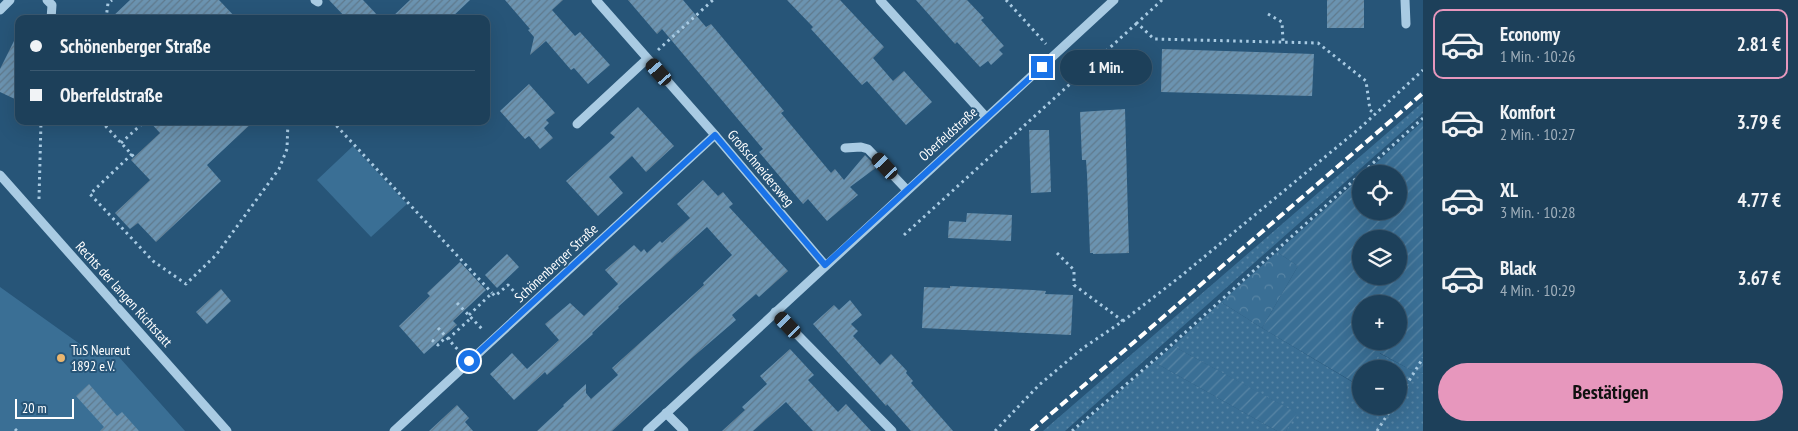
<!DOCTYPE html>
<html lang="de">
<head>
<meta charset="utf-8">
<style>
  body { margin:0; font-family:"PT Sans Narrow",sans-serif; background:#2a4b63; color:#f1f3f6; height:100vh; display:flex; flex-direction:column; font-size:19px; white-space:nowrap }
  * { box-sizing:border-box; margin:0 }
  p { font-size:16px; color:#a0afbb }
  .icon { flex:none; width:28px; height:28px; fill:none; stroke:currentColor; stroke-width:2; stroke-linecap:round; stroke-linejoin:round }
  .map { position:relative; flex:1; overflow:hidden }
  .sheet { display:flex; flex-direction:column; background:#1d405a; width:375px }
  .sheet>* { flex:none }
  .guide { position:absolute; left:15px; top:15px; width:475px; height:110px; border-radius:10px; box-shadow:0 5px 20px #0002,0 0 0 1px #3b5970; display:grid; align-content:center; height:110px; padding:0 15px; background:#1d405a }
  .buttons { position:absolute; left:1352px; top:165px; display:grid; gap:10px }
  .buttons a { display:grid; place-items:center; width:55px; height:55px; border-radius:50%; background:#1d405a; box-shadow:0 5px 20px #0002,0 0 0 1px #3b5970; font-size:25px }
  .scale { position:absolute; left:15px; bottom:12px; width:59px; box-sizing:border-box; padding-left:5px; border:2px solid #fff; border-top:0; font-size:14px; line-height:18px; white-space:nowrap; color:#fff; -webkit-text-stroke:4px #275578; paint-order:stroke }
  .end { position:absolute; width:22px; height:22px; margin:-11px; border:6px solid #1a73e8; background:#fff; box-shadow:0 0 0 2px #fff }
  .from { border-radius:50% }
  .bubble { position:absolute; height:35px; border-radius:18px; background:#1d405a; box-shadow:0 5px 20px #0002,0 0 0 1px #3b5970; font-size:16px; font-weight:600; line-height:35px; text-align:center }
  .car { position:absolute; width:15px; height:30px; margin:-15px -8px; border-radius:6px; box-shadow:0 0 4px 1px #0007; background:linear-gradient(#222 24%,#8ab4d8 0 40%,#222 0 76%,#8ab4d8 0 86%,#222 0) }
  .guide b { display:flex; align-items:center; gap:18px; height:48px; font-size:19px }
  .guide b+b { border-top:1px solid #3b5970 }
  .guide i { width:12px; height:12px; background:#f1f3f6 }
  ul { padding:9px 0 0; list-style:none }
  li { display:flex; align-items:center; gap:15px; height:70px; margin:0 10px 8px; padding:0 5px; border:2px solid transparent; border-radius:10px }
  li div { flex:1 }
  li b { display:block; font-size:19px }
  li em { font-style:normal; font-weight:600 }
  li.current { border-color:#e797bd }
  li>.icon { width:45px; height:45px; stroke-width:1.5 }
  .action { display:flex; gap:10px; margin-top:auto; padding:10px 15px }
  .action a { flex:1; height:58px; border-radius:30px; background:#e797bd; color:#111; font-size:20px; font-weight:600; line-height:58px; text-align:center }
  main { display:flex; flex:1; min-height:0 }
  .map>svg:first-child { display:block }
</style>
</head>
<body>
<main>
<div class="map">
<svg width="1423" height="431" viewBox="0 0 1423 431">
  <defs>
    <pattern id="grass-dots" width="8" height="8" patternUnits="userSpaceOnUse" patternTransform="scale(1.25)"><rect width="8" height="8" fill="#3a6f95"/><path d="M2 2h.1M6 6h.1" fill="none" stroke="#5885a5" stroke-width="1.8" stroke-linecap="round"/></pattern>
    <pattern id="forest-crowns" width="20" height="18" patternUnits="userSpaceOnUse" patternTransform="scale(1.25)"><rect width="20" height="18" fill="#3a6f95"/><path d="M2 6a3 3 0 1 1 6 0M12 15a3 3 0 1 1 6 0" fill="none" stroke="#5885a5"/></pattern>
    <pattern id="garden-furrows" width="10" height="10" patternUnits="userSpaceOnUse" patternTransform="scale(1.25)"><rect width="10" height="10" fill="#3a6f95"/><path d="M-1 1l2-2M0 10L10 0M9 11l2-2" fill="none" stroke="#5885a5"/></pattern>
    <pattern id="building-hatch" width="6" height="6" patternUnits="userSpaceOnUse" patternTransform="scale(1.25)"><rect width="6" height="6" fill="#6b93b0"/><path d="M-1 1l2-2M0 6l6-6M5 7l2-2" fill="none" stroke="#607a8d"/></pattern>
  </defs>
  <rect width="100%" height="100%" fill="#275578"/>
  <!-- grass -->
  <g fill="url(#grass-dots)">
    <path d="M1423 102V113L1065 431H1043Z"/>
    <path d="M1221 302 1262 328 1359 386 1361 383V406H1399V369H1370L1379 353 1409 369 1423 373V431H1286L1296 413 1173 346Z"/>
    <path d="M1154 362 1277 431H1074Z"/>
  </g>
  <!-- forest -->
  <path fill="url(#forest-crowns)" d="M1277 252 1298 266 1262 328 1221 302Z"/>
  <!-- garden -->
  <g fill="url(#garden-furrows)" fill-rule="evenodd">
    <path d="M1423 121V373L1409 369 1380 353 1370 369H1361V383L1360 386 1262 328 1298 266 1277 252 1361 177V211H1399V174H1364ZM1361 239H1399V276H1361ZM1361 304H1399V341H1361Z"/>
    <path d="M1173 346 1297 413 1286 431H1277L1154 362Z"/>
  </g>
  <!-- pitch -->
  <g fill="#3a6f95">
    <path d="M353 146 407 204 371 237 317 180Z"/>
    <path d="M0 287 98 357 111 348 185 431H0Z"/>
  </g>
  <!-- building -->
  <g fill="url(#building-hatch)">
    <path d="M130 0H219L237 19H110Z"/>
    <path d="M329 0H363L381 19H347Z"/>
    <path d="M410 0H470L450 19H390Z"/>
    <path d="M505 0H563L552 10 575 36 580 32 610 65 588 84 574 68 571 70 546 41 530 55 534 37 528 30 530 29Z"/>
    <path d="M628 0H683L706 27 711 24 784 111 781 113 831 173 835 169 844 180 865 155 877 167 850 187 858 195 827 221 808 199 803 204 759 152 763 149 662 29 657 34Z"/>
    <path d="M787 0H840L884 47 873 58 893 81 904 71 932 102 906 125 867 81 862 85 811 29 813 27Z"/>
    <path d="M916 0H967L984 18 981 20 1004 46 999 50 1003 54 991 65 988 61 980 67 957 42 955 44Z"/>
    <rect x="1327" y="0" width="37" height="28"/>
    <path d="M19 31V101L0 92V69Z"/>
    <path d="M1162 49 1314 54 1312 96 1161 92Z"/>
    <path d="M529 84 555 113 546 120 549 123 544 128 553 138 540 149 529 136 525 139 500 111Z"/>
    <path d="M638 107 674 146 646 172 632 156 609 177 623 193 598 216 566 181 615 137 610 133Z"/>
    <path d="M1125 109 1129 253 1093 254V253H1090L1087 174 1086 160H1082L1080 112Z"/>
    <path d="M149 121H254L207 165 221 181 156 242 138 223 130 229 115 213 150 180 131 160 160 133Z"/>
    <path d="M1029 130H1049L1051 192 1031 193Z"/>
    <path d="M703 180 718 196 723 192 733 204 729 207 788 271 759 297 756 294 732 315 736 320 693 357 612 431H537L564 406 563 405 586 384V393L591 399 618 375 612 368 704 285 703 283 732 255 707 227 618 307 619 308 592 333 593 334 547 375 545 372 514 400 490 374 512 353 527 369 559 340 545 324 570 303 584 316 618 284 605 270 634 245 641 252 644 249 647 253 660 241 662 243 690 218 677 204Z"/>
    <path d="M967 213 1012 215 1011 241 948 238 949 221 966 222Z"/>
    <path d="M507 254 519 267 497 288 485 275Z"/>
    <path d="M460 262 486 290 453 321 457 325 424 354 399 326 430 296 427 293Z"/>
    <path d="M950 286 1033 290 1046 291 1045 294 1073 295 1071 335 922 328 924 287 950 288Z"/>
    <path d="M221 289 231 301 207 324 196 312Z"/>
    <path d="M850 300 862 315 851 324 858 331 853 336 880 365 891 354 907 371 906 373 913 381 911 383 953 431H911L887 404 886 406 813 324 834 305 839 310Z"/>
    <path d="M790 349 814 375 808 380 838 412 846 404 871 431H813L786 402 753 431H722L745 410 742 407 767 384 760 376Z"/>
    <path d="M89 384 117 416 122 412 139 431H100L104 427 76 396Z"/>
    <path d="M457 405 469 418 465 422 473 431H429Z"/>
  </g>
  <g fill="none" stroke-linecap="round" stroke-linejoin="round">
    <!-- path -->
    <g stroke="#a9cbe3" stroke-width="3" stroke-dasharray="2.5 4" stroke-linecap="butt">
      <path d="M1006 0 1046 44"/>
      <path d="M1162 0 1137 23 1154 39 1318 43 1366 81 1370 110 1375 114"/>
      <path d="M1268 14 1282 22 1283 41"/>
      <path d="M106 19 108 3 112 0"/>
      <path d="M658 50 713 0"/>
      <path d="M101 121 134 157"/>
      <path d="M332 121 492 293"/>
      <path d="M121 143 145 121"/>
      <path d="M132 154 90 194 153 261 186 284 216 255 279 169 287 149 288 121"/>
      <path d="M39 199 41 121"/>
      <path d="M904 235 1137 23"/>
      <path d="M1057 253 1074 270V285L1123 321"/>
      <path d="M457 303 484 331"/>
      <path d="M469 315 492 293 495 296 508 285 520 298"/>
      <path d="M438 328 460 352"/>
      <path d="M448 339 471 318"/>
      <path d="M432 340 438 345 446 337"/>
      <path d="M1399 397 1423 358"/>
      <path d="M15 429 17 431"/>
      <path d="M995 431 1039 385 1083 348 1123 321 1181 276 1360 128 1423 70"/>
      <path d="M1072 431 1159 356 1423 118"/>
      <path d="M1377 431 1393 406"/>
    </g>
    <!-- minor -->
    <g stroke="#a9cbe3" stroke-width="9">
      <path d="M47 0 52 5 51 19"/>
      <path d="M315 0 318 2"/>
      <path d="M596 0 715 135 825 265"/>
      <path d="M880 0 986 117"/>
      <path d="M1405 0 1406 24"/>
      <path d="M0 10 10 0"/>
      <path d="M577 124 647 59"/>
      <path d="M845 148 861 147 868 149 907 190"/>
      <path d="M0 175 227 431"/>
      <path d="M775 312 892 431"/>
      <path d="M666 413 684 431"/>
      <path d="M394 431 715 135"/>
      <path d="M647 431 1114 0"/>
    </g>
    <!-- rail -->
    <path stroke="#fff" stroke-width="4" stroke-dasharray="9 4" stroke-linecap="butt" d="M1031 431 1423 93"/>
  </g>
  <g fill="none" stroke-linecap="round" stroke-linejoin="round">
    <!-- route -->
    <path stroke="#1a73e8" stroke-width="6" d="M469 361 715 135 825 265 1042 67"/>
  </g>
  <!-- markers -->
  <circle fill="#ebb66f" stroke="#275578" stroke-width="2" cx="61" cy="358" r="5"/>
  <g text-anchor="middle" stroke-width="4" stroke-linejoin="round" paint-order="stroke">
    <!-- street labels -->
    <g font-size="14" fill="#fff" stroke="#275578">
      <text transform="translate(948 134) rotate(-42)" y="5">Oberfeldstraße</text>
      <text transform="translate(761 168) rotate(50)" y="5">Großschneidersweg</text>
      <text transform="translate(556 263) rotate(-43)" y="5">Schönenberger Straße</text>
      <text transform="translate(124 294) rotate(48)" y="5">Rechts der langen Richtstatt</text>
    </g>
    <!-- poi labels -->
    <g font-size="14" fill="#fff" stroke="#275578" text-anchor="start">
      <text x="71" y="355">TuS Neureut<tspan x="71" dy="16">1892 e.V.</tspan></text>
    </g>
  </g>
</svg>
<div class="buttons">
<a><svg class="icon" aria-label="locate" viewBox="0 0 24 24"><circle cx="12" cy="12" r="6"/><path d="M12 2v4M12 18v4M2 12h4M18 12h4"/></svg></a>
<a><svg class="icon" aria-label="layers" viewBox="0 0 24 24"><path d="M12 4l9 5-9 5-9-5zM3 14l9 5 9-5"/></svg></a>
<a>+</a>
<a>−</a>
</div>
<div class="scale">20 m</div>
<i class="end from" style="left:469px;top:361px"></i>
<i class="end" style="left:1042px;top:67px"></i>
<div class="bubble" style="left:1060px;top:50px;width:92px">1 Min.</div>
<i class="car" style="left:659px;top:72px;rotate:319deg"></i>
<i class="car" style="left:885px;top:166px;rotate:317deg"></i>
<i class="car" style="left:788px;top:325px;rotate:316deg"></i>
<div class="guide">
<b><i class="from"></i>Schönenberger Straße</b>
<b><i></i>Oberfeldstraße</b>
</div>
</div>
<section class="sheet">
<ul>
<li class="current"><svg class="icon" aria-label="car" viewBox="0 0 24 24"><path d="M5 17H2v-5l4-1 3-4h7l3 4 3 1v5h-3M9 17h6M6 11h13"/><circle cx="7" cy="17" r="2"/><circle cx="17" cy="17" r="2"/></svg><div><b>Economy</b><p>1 Min. · 10:26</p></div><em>2.81 €</em></li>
<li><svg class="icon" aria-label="car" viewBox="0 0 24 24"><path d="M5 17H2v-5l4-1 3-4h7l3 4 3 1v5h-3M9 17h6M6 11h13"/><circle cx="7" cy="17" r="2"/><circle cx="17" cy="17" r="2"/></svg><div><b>Komfort</b><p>2 Min. · 10:27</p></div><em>3.79 €</em></li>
<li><svg class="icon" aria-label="car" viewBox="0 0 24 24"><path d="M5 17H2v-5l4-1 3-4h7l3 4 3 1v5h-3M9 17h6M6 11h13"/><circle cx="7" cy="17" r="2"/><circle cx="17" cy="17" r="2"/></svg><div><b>XL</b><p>3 Min. · 10:28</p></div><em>4.77 €</em></li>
<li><svg class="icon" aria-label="car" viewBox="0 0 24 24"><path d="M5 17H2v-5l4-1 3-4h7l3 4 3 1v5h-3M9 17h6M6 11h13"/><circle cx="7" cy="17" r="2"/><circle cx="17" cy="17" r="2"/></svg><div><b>Black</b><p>4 Min. · 10:29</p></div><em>3.67 €</em></li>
</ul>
<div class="action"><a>Bestätigen</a></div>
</section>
</main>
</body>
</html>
